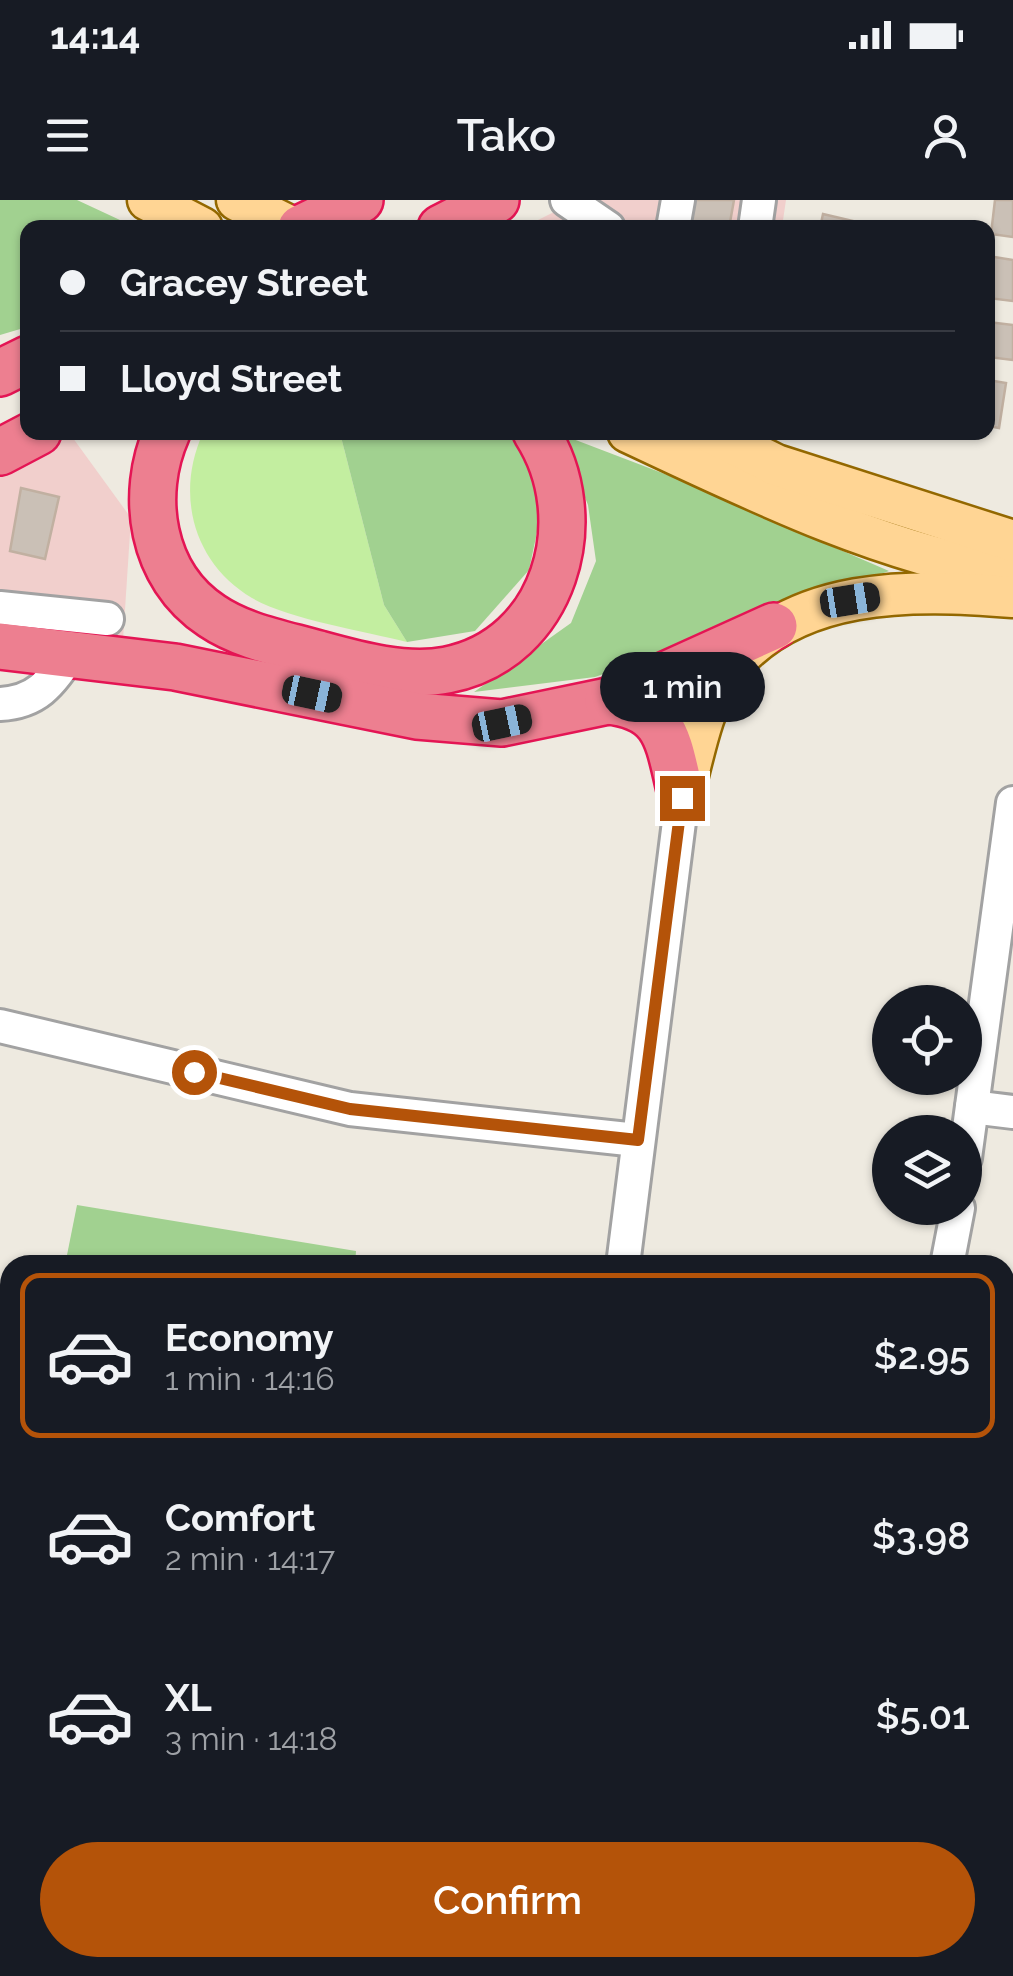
<!DOCTYPE html>
<html lang="en">
<head>
<meta charset="utf-8">
<style>
  body { margin:0; font-family:Raleway,sans-serif; background:#242831; color:#f1f3f6; height:100vh; display:flex; flex-direction:column; font-size:38px; white-space:nowrap }
  * { box-sizing:border-box; margin:0 }
  p { font-size:32px; color:#9ea1a6 }
  .icon { flex:none; width:55px; height:55px; fill:none; stroke:currentColor; stroke-width:2; stroke-linecap:round; stroke-linejoin:round }
  .map { position:relative; flex:1; overflow:hidden }
  .drawer { position:absolute; left:0px; top:1055px; width:1015px; height:722px; display:flex; flex-direction:column; background:#171b24; border-radius:30px 30px 0 0; box-shadow:0 2px 8px #0004 }
  .drawer>* { flex:none }
  .banner { position:absolute; left:20px; top:20px; width:975px; height:220px; border-radius:20px; box-shadow:0 2px 8px #0004; display:grid; align-content:center; height:220px; padding:0 40px; background:#171b24 }
  .fabs { position:absolute; left:872px; top:785px; display:grid; gap:20px }
  .fabs a { display:grid; place-items:center; width:110px; height:110px; border-radius:50%; background:#171b24; box-shadow:0 2px 8px #0004; font-size:50px }
  .end { position:absolute; width:45px; height:45px; margin:-22px; border:12px solid #b45309; background:#fff; box-shadow:0 0 0 5px #fff }
  .from { border-radius:50% }
  .bubble { position:absolute; height:70px; border-radius:35px; background:#171b24; box-shadow:0 2px 8px #0004; font-size:32px; font-weight:600; line-height:70px; text-align:center }
  .car { position:absolute; width:30px; height:60px; margin:-30px -15px; border-radius:12px; box-shadow:0 0 8px 2px #0007; background:linear-gradient(#222 24%,#8ab4d8 0 40%,#222 0 76%,#8ab4d8 0 86%,#222 0) }
  .banner b { display:flex; align-items:center; gap:35px; height:95px; font-size:38px }
  .banner b+b { border-top:2px solid #363941 }
  .banner i { width:25px; height:25px; background:#f1f3f6 }
  ul { padding:18px 0 0; list-style:none }
  li { display:flex; align-items:center; gap:30px; height:165px; margin:0 20px 15px; padding:0 20px; border:5px solid transparent; border-radius:20px }
  li div { flex:1 }
  li b { display:block; font-size:38px }
  li em { font-style:normal; font-weight:600 }
  li.on { border-color:#b45309 }
  li>.icon { width:90px; height:90px; stroke-width:1.5 }
  .primary-button { display:flex; gap:20px; margin-top:auto; padding:20px 40px }
  .primary-button a { flex:1; height:115px; border-radius:60px; background:#b45309; color:#fff; font-size:40px; font-weight:600; line-height:115px; text-align:center }
  .status { display:flex; justify-content:space-between; align-items:center; height:70px; padding:0 50px; background:#171b24; direction:ltr }
  .status svg { height:28px; fill:currentColor }
  header { display:flex; justify-content:space-between; align-items:center; height:130px; padding:0 40px; background:#171b24; font-size:45px; font-weight:600 }
  .map>svg:first-child { display:block }
</style>
</head>
<body>
<div class="status"><b>14:14</b><svg viewBox="0 0 49 12"><path d="M0 12V9h3v3zM5 12V6h3v6zM10 12V3h3v9zM15 12V0h3v12zM26 1h20v11H26zM47 4h2v5h-2z"/></svg></div>
<header><svg class="icon" aria-label="menu" viewBox="0 0 24 24"><path d="M4 6h16M4 12h16M4 18h16"/></svg>Tako<svg class="icon" aria-label="person" viewBox="0 0 24 24"><circle cx="12" cy="8" r="4"/><path d="M4 21q1-7 8-7t8 7"/></svg></header>
<div class="map">
<svg width="1013" height="1776" viewBox="0 0 1013 1776">
  <rect width="100%" height="100%" fill="#eeeae0"/>
  <!-- commercial -->
  <g fill="#f1cfcc">
    <path d="M578 0H786L782 27H524Z"/>
    <path d="M70 234 131 318 123 440 0 426V275Z"/>
  </g>
  <!-- grass -->
  <path fill="#c3eea0" d="M203 233H340L384 405 407 442C365 431 288 419 252 398 193 363 175 294 203 233Z"/>
  <!-- forest -->
  <g fill="#a1d190">
    <path d="M0 0H77L135 27 28 28 27 127 0 135Z"/>
    <path d="M340 233H527L543 304 529 370 475 431 407 442 384 405Z"/>
    <path d="M560 234 670 276 889 371 595 477 474 492 571 423 596 361 588 305Z"/>
    <path d="M77 1005 356 1051 355 1065H65Z"/>
    <path d="M0 1678H10V1768H316V1776H0Z"/>
  </g>
  <!-- building -->
  <g fill="#cac0b6" stroke="#c1b0a1" stroke-width="2.5">
    <path d="M689 0H734L729 28H684Z"/>
    <path d="M995 0H1013V37L991 34Z"/>
    <path d="M823 14 874 26V28H820Z"/>
    <path d="M988 56 1013 60V101L988 98Z"/>
    <path d="M988 122 1013 125V160L988 157Z"/>
    <path d="M988 180 1006 183 999 228 988 226Z"/>
    <path d="M21 288 59 297 45 359 10 351Z"/>
  </g>
  <g fill="none" stroke-linecap="round" stroke-linejoin="round">
    <!-- minor casing -->
    <g stroke="#a2a2a2" stroke-width="38">
      <g id="minor">
        <path d="M567 0 608 28"/>
        <path d="M673 28 678 0"/>
        <path d="M755 28 759 0"/>
        <path d="M0 408 107 419"/>
        <path d="M0 504C37 502 50 484 70 454"/>
        <path d="M0 826 350 909 637 940"/>
        <path d="M972 907 1013 912"/>
        <path d="M965 958 1013 603"/>
        <path d="M623 1065 682 598"/>
        <path d="M947 1065 958 1008"/>
        <path d="M0 1155 9 1157"/>
        <path d="M1005 1416 1013 1417"/>
        <path d="M0 1477 4 1478"/>
        <path d="M1005 1718 1013 1720"/>
        <path d="M520 1776 522 1768"/>
      </g>
    </g>
    <!-- major casing -->
    <g stroke="#936800" stroke-width="45">
      <g id="major">
        <path d="M148 0 202 28"/>
        <path d="M237 0 293 28"/>
        <path d="M628 232C750 289 873 350 1007 374"/>
        <path d="M710 232 776 265 1013 341"/>
        <path d="M682 598C693 559 701 508 724 475 790 385 914 389 1013 397"/>
      </g>
    </g>
    <!-- highway casing -->
    <g stroke="#e41554" stroke-width="50">
      <g id="highway">
        <path d="M301 28 360 0"/>
        <path d="M441 28 496 0"/>
        <path d="M0 173 28 159"/>
        <path d="M167 232C139 295 151 376 212 416 243 437 284 444 319 454 359 465 406 478 447 470 555 449 592 319 536 232"/>
        <path d="M0 252 38 232"/>
        <path d="M0 446 175 467 417 516 502 523 608 501 774 426"/>
        <path d="M608 501C670 508 668 544 682 598"/>
      </g>
    </g>
    <!-- minor -->
    <use href="#minor" stroke="#fff" stroke-width="32"/>
    <!-- major -->
    <use href="#major" stroke="#ffd594" stroke-width="40"/>
    <!-- highway -->
    <use href="#highway" stroke="#ed7f90" stroke-width="45"/>
  </g>
  <g fill="none" stroke-linecap="round" stroke-linejoin="round">
    <!-- route -->
    <path stroke="#b45309" stroke-width="12" d="M194 872 350 909 638 940 682 598"/>
  </g>
</svg>
<div class="fabs">
<a><svg class="icon" aria-label="locate" viewBox="0 0 24 24"><circle cx="12" cy="12" r="6"/><path d="M12 2v4M12 18v4M2 12h4M18 12h4"/></svg></a>
<a><svg class="icon" aria-label="layers" viewBox="0 0 24 24"><path d="M12 4l9 5-9 5-9-5zM3 14l9 5 9-5"/></svg></a>
</div>
<i class="end from" style="left:194px;top:872px"></i>
<i class="end" style="left:682px;top:598px"></i>
<div class="bubble" style="left:600px;top:452px;width:165px">1 min</div>
<i class="car" style="left:850px;top:400px;rotate:81deg"></i>
<i class="car" style="left:312px;top:494px;rotate:102deg"></i>
<i class="car" style="left:502px;top:523px;rotate:78deg"></i>
<div class="banner">
<b><i class="from"></i>Gracey Street</b>
<b><i></i>Lloyd Street</b>
</div>
<section class="drawer">
<ul>
<li class="on"><svg class="icon" aria-label="car" viewBox="0 0 24 24"><path d="M5 17H2v-5l4-1 3-4h7l3 4 3 1v5h-3M9 17h6M6 11h13"/><circle cx="7" cy="17" r="2"/><circle cx="17" cy="17" r="2"/></svg><div><b>Economy</b><p>1 min · 14:16</p></div><em>$2.95</em></li>
<li><svg class="icon" aria-label="car" viewBox="0 0 24 24"><path d="M5 17H2v-5l4-1 3-4h7l3 4 3 1v5h-3M9 17h6M6 11h13"/><circle cx="7" cy="17" r="2"/><circle cx="17" cy="17" r="2"/></svg><div><b>Comfort</b><p>2 min · 14:17</p></div><em>$3.98</em></li>
<li><svg class="icon" aria-label="car" viewBox="0 0 24 24"><path d="M5 17H2v-5l4-1 3-4h7l3 4 3 1v5h-3M9 17h6M6 11h13"/><circle cx="7" cy="17" r="2"/><circle cx="17" cy="17" r="2"/></svg><div><b>XL</b><p>3 min · 14:18</p></div><em>$5.01</em></li>
</ul>
<div class="primary-button"><a>Confirm</a></div>
</section>
</div>
</body>
</html>
